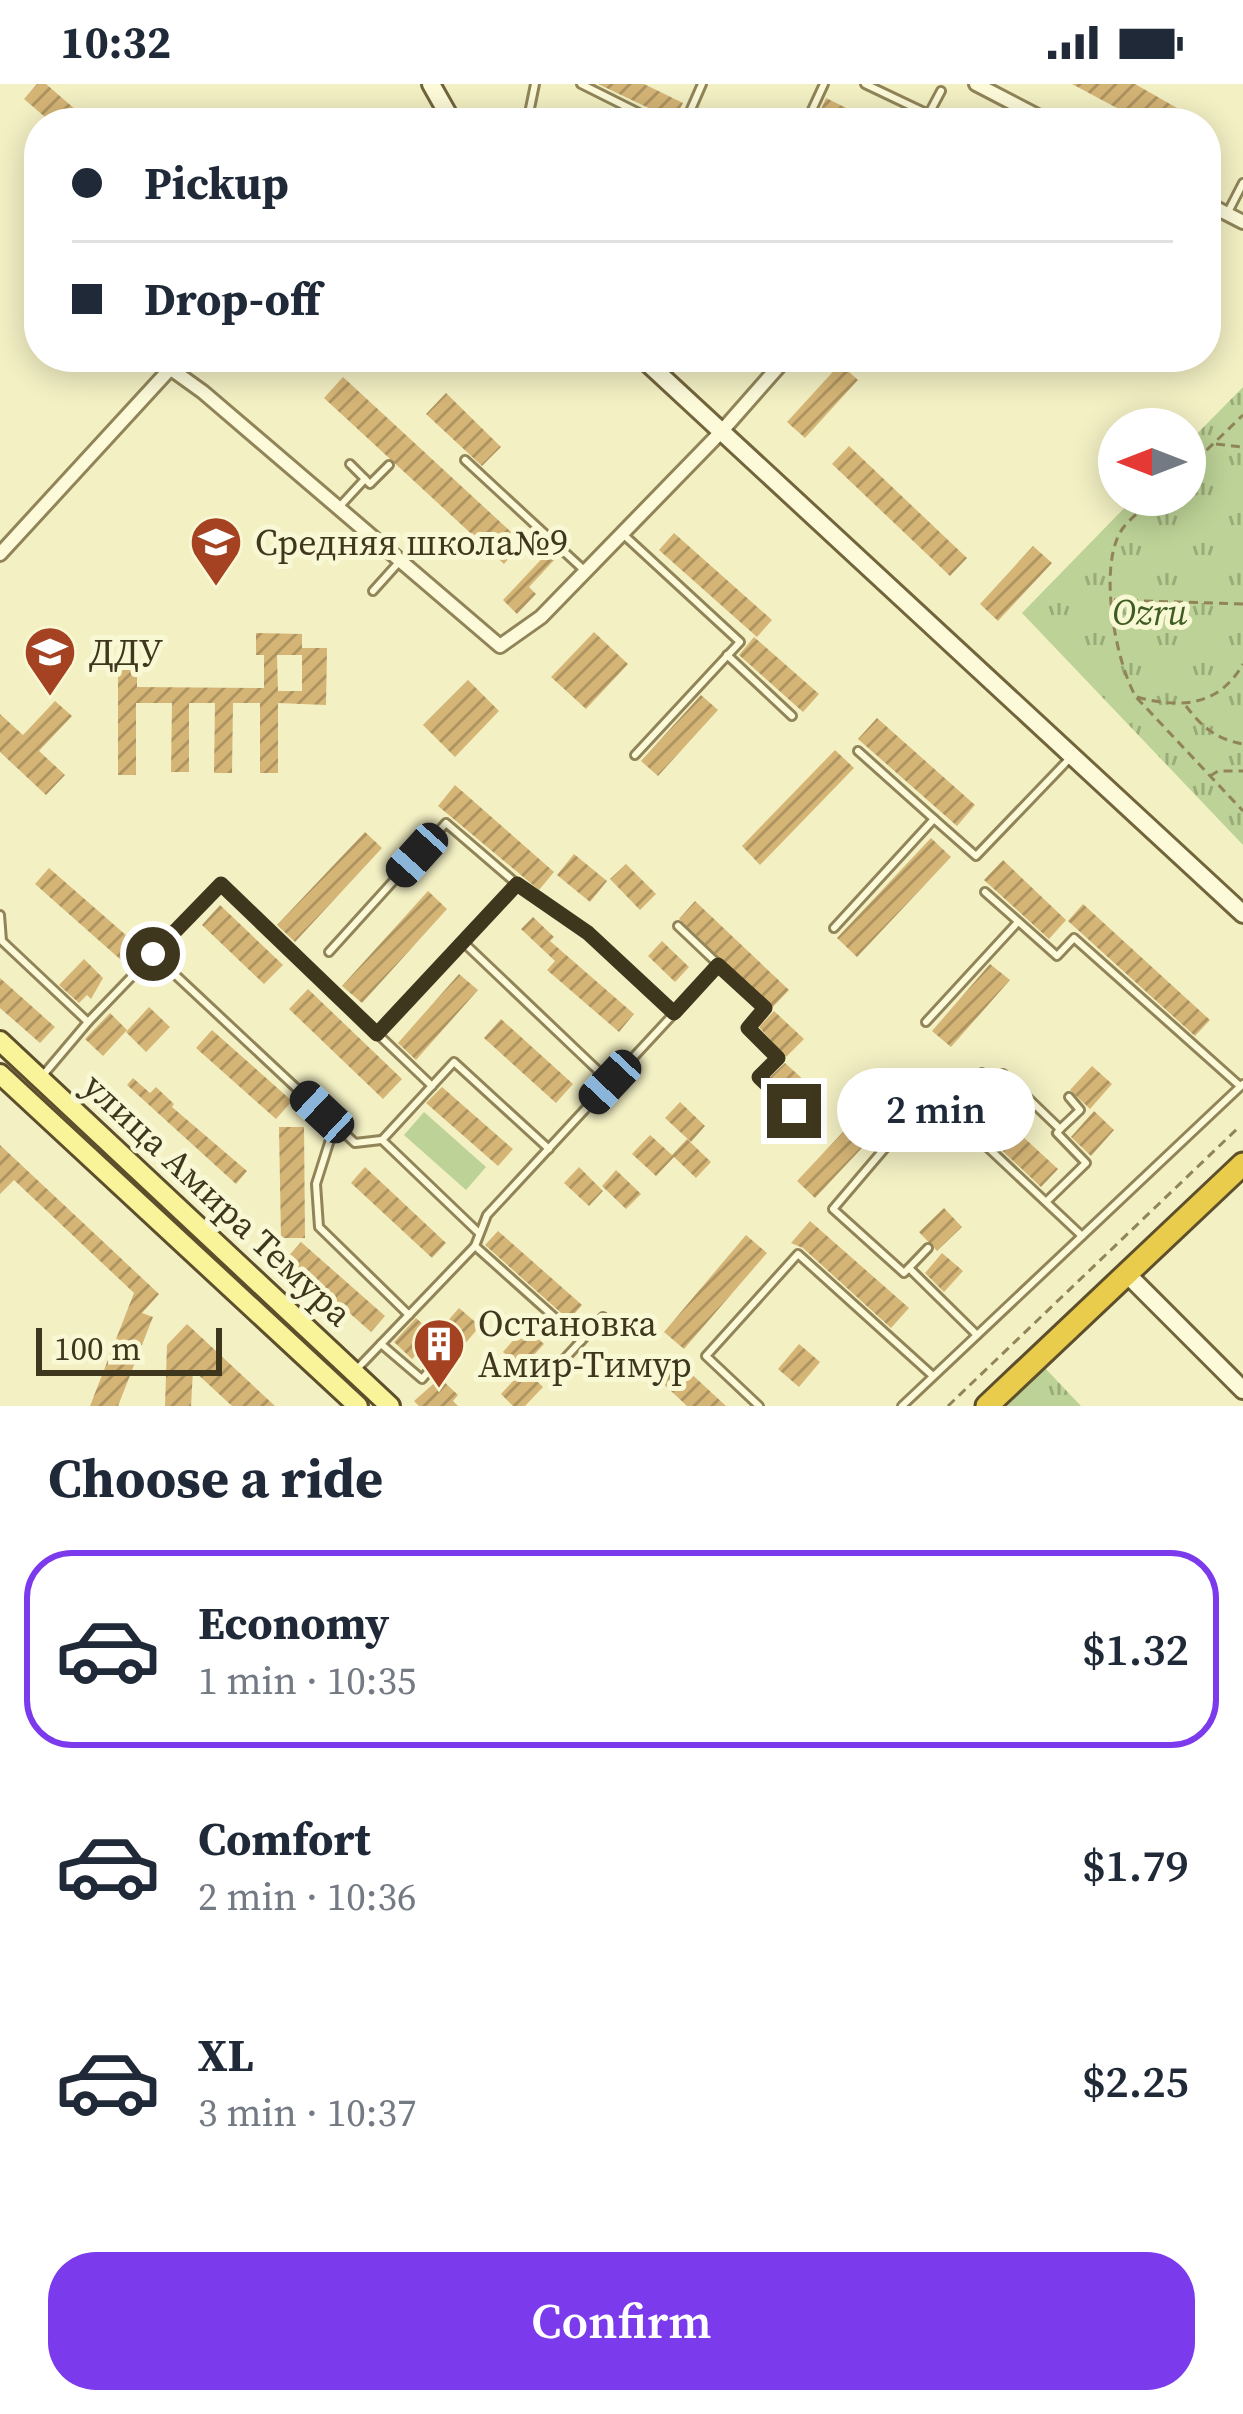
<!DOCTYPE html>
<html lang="en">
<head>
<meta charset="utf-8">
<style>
  body { margin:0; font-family:"Source Serif 4",serif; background:#f2f2f3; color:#1f2937; height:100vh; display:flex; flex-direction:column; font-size:45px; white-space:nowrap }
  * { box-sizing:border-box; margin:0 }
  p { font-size:39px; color:#747a83 }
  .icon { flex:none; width:66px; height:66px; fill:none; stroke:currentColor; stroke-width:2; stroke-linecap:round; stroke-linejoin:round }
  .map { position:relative; height:1322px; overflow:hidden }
  .drawer { display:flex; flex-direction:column; background:#fff; flex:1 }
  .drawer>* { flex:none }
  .banner { position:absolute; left:24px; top:24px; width:1197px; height:264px; border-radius:48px; box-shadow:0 6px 30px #0003; display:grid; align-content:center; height:264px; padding:0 48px; background:#fff }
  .needle { width:78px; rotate:270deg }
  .tools { position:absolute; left:1098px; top:324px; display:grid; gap:24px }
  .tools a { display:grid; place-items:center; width:108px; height:108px; border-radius:50%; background:#fff; box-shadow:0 6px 30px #0003; font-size:60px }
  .scale { position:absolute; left:36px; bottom:30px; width:186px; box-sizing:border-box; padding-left:12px; border:6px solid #3e361d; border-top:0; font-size:33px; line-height:42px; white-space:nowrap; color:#3e361d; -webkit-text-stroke:9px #f9f8d5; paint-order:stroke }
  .end { position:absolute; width:54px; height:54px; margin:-27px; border:15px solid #3e361d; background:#fff; box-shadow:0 0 0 6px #fff }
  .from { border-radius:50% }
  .bubble { position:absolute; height:84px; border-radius:42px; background:#fff; box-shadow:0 6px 30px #0003; font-size:39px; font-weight:600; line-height:84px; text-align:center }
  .car { position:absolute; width:36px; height:72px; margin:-36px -18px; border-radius:15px; box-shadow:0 0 9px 3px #0007; background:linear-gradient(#222 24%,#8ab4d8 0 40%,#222 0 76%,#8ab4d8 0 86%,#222 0) }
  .banner b { display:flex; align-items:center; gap:42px; height:114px; font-size:45px }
  .banner b+b { border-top:3px solid #e0e1e3 }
  .banner i { width:30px; height:30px; background:#1f2937 }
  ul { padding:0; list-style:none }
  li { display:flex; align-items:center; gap:36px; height:198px; margin:0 24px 18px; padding:0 24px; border:6px solid transparent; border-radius:48px }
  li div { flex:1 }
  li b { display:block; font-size:45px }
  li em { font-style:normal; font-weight:600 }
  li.selected { border-color:#7c3aed }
  li>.icon { width:108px; height:108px; stroke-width:1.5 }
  h2 { padding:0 48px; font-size:54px; line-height:144px }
  .primary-button { display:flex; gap:24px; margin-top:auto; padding:24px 48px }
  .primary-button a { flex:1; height:138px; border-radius:48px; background:#7c3aed; color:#fff; font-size:48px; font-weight:600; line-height:138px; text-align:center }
  .status { display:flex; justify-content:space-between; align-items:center; height:84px; padding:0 60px; background:#fff; direction:ltr }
  .status svg { height:33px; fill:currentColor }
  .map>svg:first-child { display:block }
</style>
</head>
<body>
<div class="status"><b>10:32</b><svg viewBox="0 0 49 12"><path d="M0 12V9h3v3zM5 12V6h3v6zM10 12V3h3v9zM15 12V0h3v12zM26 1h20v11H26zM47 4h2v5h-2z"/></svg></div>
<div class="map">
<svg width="1243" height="1322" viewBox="0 0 1243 1322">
  <defs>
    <pattern id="grass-tufts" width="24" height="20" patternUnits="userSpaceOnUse" patternTransform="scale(3)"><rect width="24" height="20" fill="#bcd296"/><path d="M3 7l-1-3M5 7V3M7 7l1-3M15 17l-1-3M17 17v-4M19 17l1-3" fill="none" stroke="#9aab7a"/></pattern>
    <pattern id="building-hatch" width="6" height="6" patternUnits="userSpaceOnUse" patternTransform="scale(3)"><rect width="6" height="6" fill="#d5b576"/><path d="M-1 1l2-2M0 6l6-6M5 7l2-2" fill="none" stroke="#ae9460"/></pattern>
  </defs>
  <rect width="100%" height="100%" fill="#f3f0c4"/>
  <!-- grass -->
  <g fill="url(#grass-tufts)">
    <path d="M1243 303V761L1022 529 1137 411H1185V362Z"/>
    <path d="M1044 1283 1081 1322H1004Z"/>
  </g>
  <!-- pitch -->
  <path fill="#bcd296" d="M424 1028 486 1083 466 1106 404 1051Z"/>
  <!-- building -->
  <g fill="url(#building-hatch)" fill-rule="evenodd">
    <path d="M37 0H46L76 26 65 39H52L24 15Z"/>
    <path d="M598 0H644L683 19 674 36Z"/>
    <path d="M1072 0H1135L1184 28 1179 39H1145Z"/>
    <path d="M826 14 877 39H833L818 32Z"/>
    <path d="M840 280 858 296 805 354 787 338Z"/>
    <path d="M343 293 523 459 504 480 324 314Z"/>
    <path d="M446 309 501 363 482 382 426 330Z"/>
    <path d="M849 362 967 474 950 492 832 380Z"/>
    <path d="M674 449 772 536 757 553 659 466Z"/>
    <path d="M1033 462 1052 479 998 537 980 520Z"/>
    <path d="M550 466 557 473 529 503 536 510 517 530 503 516Z"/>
    <path d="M594 548 628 580 586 625 551 593Z"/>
    <path d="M256 549 302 550V564H327L326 621 278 619V689H260V619H233L232 689H214L215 619H189V688H171L172 619H136V691H118V558H137V603L264 604V571H256ZM277 571H302V607H278Z"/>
    <path d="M754 553 819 610 803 628 739 571Z"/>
    <path d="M468 596 499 627 455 673 423 641Z"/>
    <path d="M701 611 718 626 658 692 641 677Z"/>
    <path d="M55 617 72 632 39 667 65 691 46 711 0 668V630L23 651Z"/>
    <path d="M877 634 975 721 957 742 858 655Z"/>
    <path d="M835 666 854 684 760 781 742 762Z"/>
    <path d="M455 701 554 788 539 806 438 722Z"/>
    <path d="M365 748 382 764 295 858 277 841Z"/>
    <path d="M931 754 951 773 857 873 837 854Z"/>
    <path d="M574 770 607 797 590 818 557 791Z"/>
    <path d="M1003 776 1066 836 1049 855 984 796Z"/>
    <path d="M626 780 656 810 640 826 610 795Z"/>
    <path d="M49 784 135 859 121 876 35 800Z"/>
    <path d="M428 807 447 825 362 919 342 902Z"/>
    <path d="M695 817 789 906 772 924 679 835Z"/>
    <path d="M1083 820 1210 936 1195 952 1068 837Z"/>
    <path d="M220 821 283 881 264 900 202 841Z"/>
    <path d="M533 833 554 853 550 857 634 930 619 948 547 886 555 877 521 845Z"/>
    <path d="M662 857 689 883 675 898 648 872Z"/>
    <path d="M84 875 103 894 91 915 87 911 79 919 59 901Z"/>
    <path d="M990 880 1010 896 951 963 932 947Z"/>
    <path d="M459 890 478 906 416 976 398 959Z"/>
    <path d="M0 894 55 943 40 959 0 924Z"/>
    <path d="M308 905 402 995 383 1015 289 925Z"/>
    <path d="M149 923 170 943 146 968 126 948Z"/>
    <path d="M774 927 804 955 786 973 759 943Z"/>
    <path d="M110 929 127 946 103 972 85 955Z"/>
    <path d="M501 935 573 1000 556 1019 484 954Z"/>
    <path d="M212 946 292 1017 276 1035 196 964Z"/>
    <path d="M785 979 815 1006 800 1022 770 993Z"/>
    <path d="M1092 982 1112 1000 1090 1025 1070 1006Z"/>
    <path d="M133 994 150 1009 156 1003 174 1020 172 1023 247 1087 236 1100 127 1001Z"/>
    <path d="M962 997 1058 1085 1041 1103 946 1014Z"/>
    <path d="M887 1001 905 1018 815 1114 797 1097Z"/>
    <path d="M442 1003 513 1065 498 1082 426 1019Z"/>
    <path d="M680 1018 705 1042 691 1058 665 1034Z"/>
    <path d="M1094 1027 1114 1046 1091 1072 1071 1053Z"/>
    <path d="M279 1043H304L305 1154H281Z"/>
    <path d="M650 1051 672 1071 687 1055 711 1078 696 1094 674 1073 656 1092 632 1070Z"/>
    <path d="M0 1061 159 1210 142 1229 153 1233 118 1322H90L134 1209 14 1096 0 1110Z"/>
    <path d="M365 1083 446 1159 432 1174 351 1099Z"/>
    <path d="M579 1083 603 1107 589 1122 564 1099Z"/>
    <path d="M616 1086 641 1110 626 1125 602 1102Z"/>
    <path d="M944 1124 962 1143 937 1167 919 1148Z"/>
    <path d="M810 1137 909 1224 891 1244 803 1164 791 1159Z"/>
    <path d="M498 1147 582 1221 569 1236 485 1161Z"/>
    <path d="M746 1151 767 1169 684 1265 664 1248Z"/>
    <path d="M301 1158 385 1232 371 1248 287 1174Z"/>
    <path d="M942 1169 963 1187 944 1208 925 1189Z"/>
    <path d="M459 1224 480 1242 458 1268 454 1260 437 1249Z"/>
    <path d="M416 1234 435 1251 412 1275 394 1258Z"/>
    <path d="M187 1240 275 1322H232L193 1286 191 1322H165L167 1261Z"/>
    <path d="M525 1243 544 1260 522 1284 503 1268Z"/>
    <path d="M799 1260 820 1278 799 1303 778 1285Z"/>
    <path d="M672 1272 726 1322H687L654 1291Z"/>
    <path d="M524 1285 543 1303 525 1322H513L501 1310Z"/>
    <path d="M440 1294 458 1311 453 1317 458 1322H419L414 1317Z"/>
  </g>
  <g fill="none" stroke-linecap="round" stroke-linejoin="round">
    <!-- lane casing -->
    <g stroke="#908458" stroke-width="12">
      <g id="lane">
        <path d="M581 0 659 39"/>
        <path d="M865 0 947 39"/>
        <path d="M527 39 535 0"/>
        <path d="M685 39 702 0"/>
        <path d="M806 39 824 0"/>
        <path d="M924 39 941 7"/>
        <path d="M1227 130 1243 99"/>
        <path d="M465 376 585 487"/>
        <path d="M365 395 370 400 389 381"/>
        <path d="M341 421 365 395 350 380"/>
        <path d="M625 452 740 558 635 671"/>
        <path d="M373 507 400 477"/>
        <path d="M727 571 792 632"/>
        <path d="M934 735 976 772 1072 672"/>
        <path d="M985 808 1057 872 1074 854 1240 1002"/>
        <path d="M0 831 2 857 88 938 44 990"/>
        <path d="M834 844 934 735 858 667"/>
        <path d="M463 858 610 998"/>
        <path d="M329 868 446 739 517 800 588 849 674 930"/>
        <path d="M153 870 355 1059 381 1056"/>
        <path d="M719 881 765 924 748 943 779 974 759 993 794 1027"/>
        <path d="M88 938 221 800 432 1002"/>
        <path d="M926 938 1018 838"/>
        <path d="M377 950 517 800"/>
        <path d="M982 989 993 999 1003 990 1060 1045 1080 1026 1069 1013"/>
        <path d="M335 1040 316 1100 319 1143 409 1231"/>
        <path d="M1047 1117 1086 1079 1057 1049 1060 1045"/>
        <path d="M479 1149 382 1056 454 978 549 1065"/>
        <path d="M475 1162 487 1131 719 881 678 842"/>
        <path d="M928 1164 904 1189 833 1125 931 1010 1082 1152"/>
        <path d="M909 1184 977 1251"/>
        <path d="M381 1260 422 1295 448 1265"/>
        <path d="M557 1283 603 1233"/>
        <path d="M356 1286 475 1162 581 1257"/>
        <path d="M759 1322 706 1272 798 1170 933 1292"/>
        <path d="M902 1322 1243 1000"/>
      </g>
    </g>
    <!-- street casing -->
    <g stroke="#908458" stroke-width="18">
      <g id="street">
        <path d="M976 0 1051 39"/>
        <path d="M1206 119 1243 138"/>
        <path d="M171 285 203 308 500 562 541 533 721 348 787 273"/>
        <path d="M0 470 181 273"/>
      </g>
    </g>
    <!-- secondary casing -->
    <g stroke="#72643b" stroke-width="22">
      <g id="secondary">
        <path d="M431 0 453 39"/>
        <path d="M641 273 1243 830"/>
        <path d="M1127 1190 1243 1306"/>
      </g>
    </g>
    <!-- primary casing -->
    <g stroke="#5d4f2c" stroke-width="24">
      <g id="primary">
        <path d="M0 957 390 1322"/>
        <path d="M0 990 358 1322"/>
      </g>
    </g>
    <!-- highway casing -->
    <g stroke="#5d4f2c" stroke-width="27">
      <path id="highway" d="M987 1322 1243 1080"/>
    </g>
    <!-- path -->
    <g stroke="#908458" stroke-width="3" stroke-dasharray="9 6" stroke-linecap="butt">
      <path d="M1216 360 1243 363"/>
      <path d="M1185 387 1243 331"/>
      <path d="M1159 411C1148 421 1132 432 1123 444 1097 479 1115 577 1136 613L1243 727"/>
      <path d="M1114 516 1243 520"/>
      <path d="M1137 613C1181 625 1219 622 1243 580"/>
      <path d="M1186 622C1202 643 1216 655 1243 660"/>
      <path d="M1210 692 1218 687H1243"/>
      <path d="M948 1322 1237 1045"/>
    </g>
    <!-- lane -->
    <use href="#lane" stroke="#fcfad9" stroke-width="6"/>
    <!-- street -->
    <use href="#street" stroke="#fcfad9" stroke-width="12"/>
    <!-- secondary -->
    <use href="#secondary" stroke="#fcfad9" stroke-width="16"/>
    <!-- primary -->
    <use href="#primary" stroke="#f9f399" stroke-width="18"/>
    <!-- highway -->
    <use href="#highway" stroke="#eacc4d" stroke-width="21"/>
  </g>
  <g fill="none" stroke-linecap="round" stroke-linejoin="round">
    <!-- route -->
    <path stroke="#3e361d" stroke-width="15" d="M153 870 221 800 377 950 517 800 588 849 674 929 718 881 765 924 748 944 778 974 759 993 794 1027"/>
  </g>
  <!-- icons -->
  <defs>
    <g id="school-pin" transform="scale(2.7)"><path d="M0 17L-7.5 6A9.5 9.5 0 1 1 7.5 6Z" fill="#a54221" stroke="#f9f8d5"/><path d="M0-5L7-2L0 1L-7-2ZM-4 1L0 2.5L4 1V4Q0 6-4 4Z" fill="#fff"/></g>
    <g id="building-pin" transform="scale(2.7)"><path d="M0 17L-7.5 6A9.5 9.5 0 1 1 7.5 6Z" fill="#a54221" stroke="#f9f8d5"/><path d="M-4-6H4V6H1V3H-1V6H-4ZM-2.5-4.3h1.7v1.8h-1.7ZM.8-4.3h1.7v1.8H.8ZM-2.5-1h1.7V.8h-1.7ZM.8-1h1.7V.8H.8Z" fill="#fff"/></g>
  </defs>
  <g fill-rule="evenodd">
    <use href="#school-pin" x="216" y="458"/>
    <use href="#school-pin" x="50" y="568"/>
    <use href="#building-pin" x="439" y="1260"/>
  </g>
  <g text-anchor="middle" stroke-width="10" stroke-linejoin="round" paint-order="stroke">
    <!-- poi labels -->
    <g font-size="36" fill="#3e361d" stroke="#f9f8d5" text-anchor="start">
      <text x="255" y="471">Средняя школа№9</text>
      <text x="89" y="581">ДДУ</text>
      <text x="478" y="1252">Остановка<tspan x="478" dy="41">Амир-Тимур</tspan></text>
    </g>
    <!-- park labels -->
    <g font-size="36" font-style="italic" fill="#3f5d22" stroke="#f9f8d5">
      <text x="1150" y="541">Ozru</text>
    </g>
    <!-- street labels -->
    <g font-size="36" fill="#3e361d" stroke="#f9f8d5">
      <text transform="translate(218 1115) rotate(43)" y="13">улица Амира Темура</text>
    </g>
  </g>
</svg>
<div class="tools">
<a><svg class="needle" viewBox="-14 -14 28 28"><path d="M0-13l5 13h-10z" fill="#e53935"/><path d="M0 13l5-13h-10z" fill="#747a83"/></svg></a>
</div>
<div class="scale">100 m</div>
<i class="end from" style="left:153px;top:870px"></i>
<i class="end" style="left:794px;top:1027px"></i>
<div class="bubble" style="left:837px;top:984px;width:198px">2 min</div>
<i class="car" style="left:417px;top:771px;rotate:222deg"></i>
<i class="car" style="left:610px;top:998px;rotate:223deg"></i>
<i class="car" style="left:322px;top:1028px;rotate:313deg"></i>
<div class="banner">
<b><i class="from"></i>Pickup</b>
<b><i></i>Drop-off</b>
</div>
</div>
<section class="drawer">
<h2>Choose a ride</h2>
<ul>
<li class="selected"><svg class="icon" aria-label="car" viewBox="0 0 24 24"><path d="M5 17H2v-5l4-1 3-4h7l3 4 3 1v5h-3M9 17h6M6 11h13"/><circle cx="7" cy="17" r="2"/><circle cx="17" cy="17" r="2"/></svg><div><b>Economy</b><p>1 min · 10:35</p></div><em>$1.32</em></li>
<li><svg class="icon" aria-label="car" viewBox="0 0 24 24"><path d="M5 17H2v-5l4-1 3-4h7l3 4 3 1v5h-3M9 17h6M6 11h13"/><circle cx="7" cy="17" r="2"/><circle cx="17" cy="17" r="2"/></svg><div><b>Comfort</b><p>2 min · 10:36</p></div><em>$1.79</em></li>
<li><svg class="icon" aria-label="car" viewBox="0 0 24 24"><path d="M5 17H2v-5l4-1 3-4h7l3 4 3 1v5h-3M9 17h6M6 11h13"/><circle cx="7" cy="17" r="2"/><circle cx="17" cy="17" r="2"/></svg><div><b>XL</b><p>3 min · 10:37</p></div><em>$2.25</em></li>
</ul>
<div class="primary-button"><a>Confirm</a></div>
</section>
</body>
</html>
